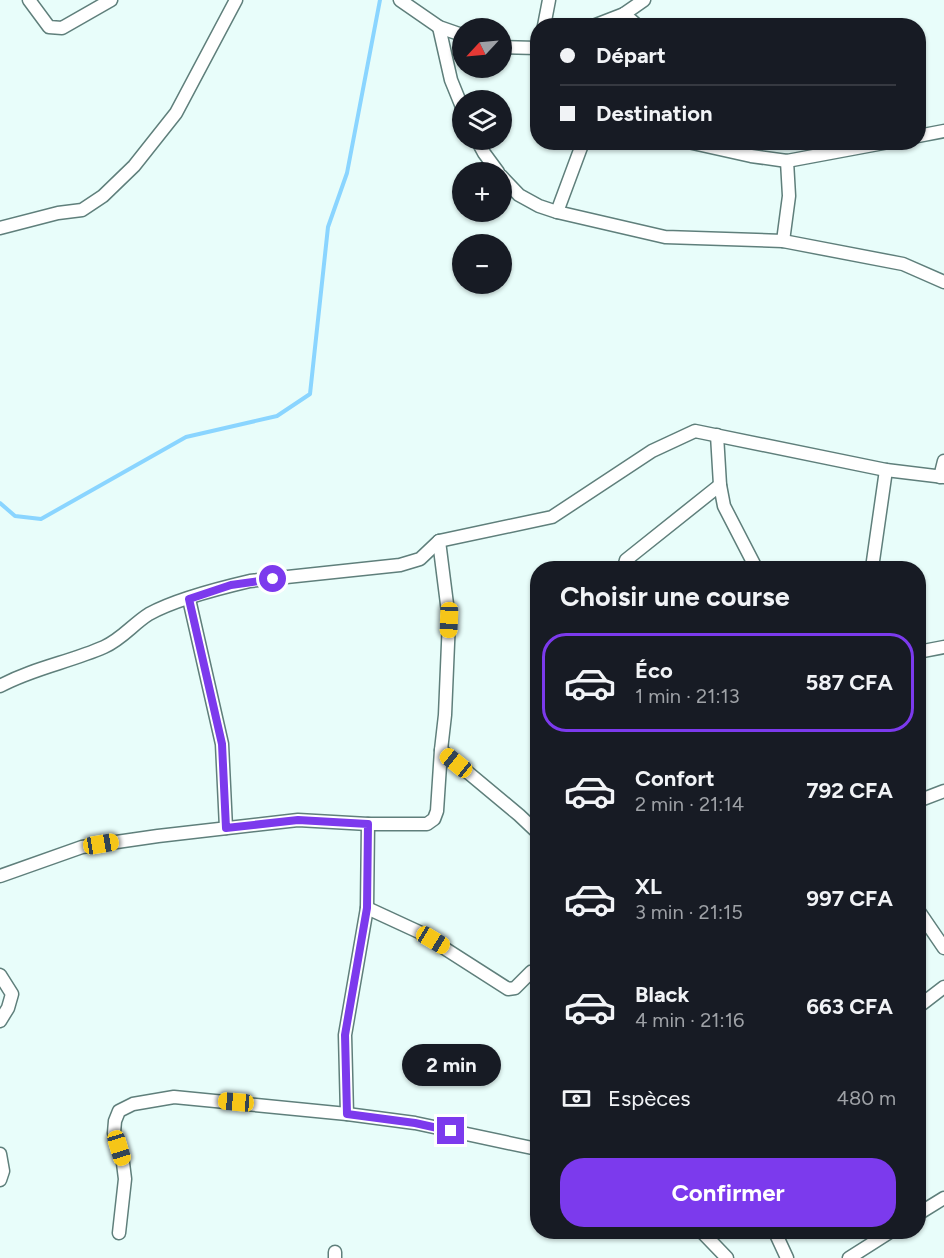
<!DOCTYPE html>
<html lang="fr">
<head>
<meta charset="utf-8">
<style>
  body { margin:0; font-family:Figtree,sans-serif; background:#242831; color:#f1f3f6; height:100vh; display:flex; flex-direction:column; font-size:22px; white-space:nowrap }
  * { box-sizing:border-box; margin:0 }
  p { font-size:20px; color:#9ea1a6 }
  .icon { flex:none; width:33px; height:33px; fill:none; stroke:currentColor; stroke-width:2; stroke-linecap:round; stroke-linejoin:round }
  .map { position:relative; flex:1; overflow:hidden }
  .details { position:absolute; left:530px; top:561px; width:396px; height:678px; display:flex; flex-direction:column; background:#171b24; border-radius:24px; box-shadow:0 2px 4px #0004 }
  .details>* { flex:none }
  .hud { position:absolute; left:530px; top:18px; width:396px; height:132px; border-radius:24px; box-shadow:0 2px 4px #0004; display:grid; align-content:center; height:132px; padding:0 30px; background:#171b24 }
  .needle { width:39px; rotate:244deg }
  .tools { position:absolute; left:452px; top:18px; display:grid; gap:12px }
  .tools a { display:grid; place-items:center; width:60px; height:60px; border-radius:50%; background:#171b24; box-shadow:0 2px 4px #0004; font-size:30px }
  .end { position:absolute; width:27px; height:27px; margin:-14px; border:8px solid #7c3aed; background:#fff; box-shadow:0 0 0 3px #fff }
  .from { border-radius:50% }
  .bubble { position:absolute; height:42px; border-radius:21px; background:#171b24; box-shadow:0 2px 4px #0004; font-size:20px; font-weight:700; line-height:42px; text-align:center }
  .car { position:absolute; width:18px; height:36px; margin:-18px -9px; border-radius:8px; box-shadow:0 0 4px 2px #0007; background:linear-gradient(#f5c518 24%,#345 0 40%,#f5c518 0 76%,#345 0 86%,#f5c518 0) }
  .hud b { display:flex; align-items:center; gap:21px; height:57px; font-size:22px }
  .hud b+b { border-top:2px solid #363941 }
  .hud i { width:15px; height:15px; background:#f1f3f6 }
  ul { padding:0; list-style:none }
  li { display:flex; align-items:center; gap:18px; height:99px; margin:0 12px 9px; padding:0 18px; border:3px solid transparent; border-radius:24px }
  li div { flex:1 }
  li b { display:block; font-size:22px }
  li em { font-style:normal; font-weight:700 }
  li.current { border-color:#7c3aed }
  li>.icon { width:54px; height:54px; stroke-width:1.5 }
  h2 { padding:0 30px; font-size:27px; line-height:72px }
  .pay { display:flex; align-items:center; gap:15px; height:66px; padding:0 30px; font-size:22px }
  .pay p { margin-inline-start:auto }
  .button { display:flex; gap:12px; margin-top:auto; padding:12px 30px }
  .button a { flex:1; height:69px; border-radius:24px; background:#7c3aed; color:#fff; font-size:24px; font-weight:700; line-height:69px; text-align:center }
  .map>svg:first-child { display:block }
</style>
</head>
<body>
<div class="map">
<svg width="944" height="1258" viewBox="0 0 944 1258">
  <rect width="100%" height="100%" fill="#e8fdfa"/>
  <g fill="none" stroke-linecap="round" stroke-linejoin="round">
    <!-- stream -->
    <path stroke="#8ad5ff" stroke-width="4" d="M0 503 15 516 41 519 186 437 277 416 310 394 328 227 347 173 380 0"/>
    <!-- minor casing -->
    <g stroke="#5f7f7b" stroke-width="15">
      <g id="minor">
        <path d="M29 0 49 27 62 28 111 0"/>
        <path d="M400 0 439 27 462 35"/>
        <path d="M624 14 638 26"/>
        <path d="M544 26 549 0"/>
        <path d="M593 26 624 14 644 0"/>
        <path d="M439 27 451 80 462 107"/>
        <path d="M501 47 537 48"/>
        <path d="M918 136 944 131"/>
        <path d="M477 140 484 153 498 172"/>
        <path d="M688 142 751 156 787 161 889 142"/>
        <path d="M501 176 519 195 539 206 557 212 665 237 783 241 903 264 944 282"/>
        <path d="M557 212 583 142"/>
        <path d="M0 228 58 213 82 210 103 196 134 166 176 113 236 0"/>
        <path d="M783 241 789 196 787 161"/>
        <path d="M717 435 720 485 724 506 756 568"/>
        <path d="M940 477 944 461"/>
        <path d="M624 568 626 560 720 485"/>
        <path d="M872 568 886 470"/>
        <path d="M189 599 222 744 226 828"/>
        <path d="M918 652 944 647"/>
        <path d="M0 686C33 668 70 662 104 647 122 639 133 624 149 614 176 599 220 588 250 581L400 565 420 559 439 541 552 517 652 451 695 431 886 470 944 477"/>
        <path d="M441 750 519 815 537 832"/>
        <path d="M918 801 944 791"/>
        <path d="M0 876 82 847 158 836 298 820 368 824H427L434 819 437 811 441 750 445 715 449 620 439 541"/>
        <path d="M367 908 419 932 508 989 515 988 531 972 537 976"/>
        <path d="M918 910 944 948"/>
        <path d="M0 975 12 994 8 1008 0 1021"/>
        <path d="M918 1007 944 987"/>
        <path d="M347 1114 345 1035 367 908 368 824"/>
        <path d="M0 1154 3 1171 0 1180"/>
        <path d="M918 1214 944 1198"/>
        <path d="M702 1232 727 1258"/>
        <path d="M775 1232 787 1258"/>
        <path d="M119 1233 125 1179 123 1163 114 1133 115 1121 119 1111 133 1104 174 1097 347 1114 415 1123 537 1149"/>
        <path d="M335 1252V1258"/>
        <path d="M849 1258 890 1232"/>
      </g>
    </g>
    <!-- minor -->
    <use href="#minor" stroke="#fff" stroke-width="12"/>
  </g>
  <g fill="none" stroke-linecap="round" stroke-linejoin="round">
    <!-- route -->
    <path stroke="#7c3aed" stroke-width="8" d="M273 579 231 585 189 599 222 744 226 828 298 820 368 824 367 908 345 1035 347 1114 415 1123 451 1131"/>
  </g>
</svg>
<div class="tools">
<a><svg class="needle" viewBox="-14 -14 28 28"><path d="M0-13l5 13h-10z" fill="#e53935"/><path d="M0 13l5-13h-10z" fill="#9ea1a6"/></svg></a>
<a><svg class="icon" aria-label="layers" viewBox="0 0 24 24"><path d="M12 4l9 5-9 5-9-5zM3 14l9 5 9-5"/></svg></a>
<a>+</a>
<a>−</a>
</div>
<i class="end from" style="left:273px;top:579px"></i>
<i class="end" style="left:451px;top:1131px"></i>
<div class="bubble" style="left:402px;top:1044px;width:99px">2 min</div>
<i class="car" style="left:449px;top:620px;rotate:182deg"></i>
<i class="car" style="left:456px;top:763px;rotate:309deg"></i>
<i class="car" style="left:101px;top:844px;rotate:81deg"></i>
<i class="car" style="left:433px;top:940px;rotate:121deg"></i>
<i class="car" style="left:236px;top:1102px;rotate:275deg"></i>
<i class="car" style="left:119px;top:1148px;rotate:163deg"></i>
<div class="hud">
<b><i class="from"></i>Départ</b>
<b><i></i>Destination</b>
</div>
<section class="details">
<h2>Choisir une course</h2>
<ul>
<li class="current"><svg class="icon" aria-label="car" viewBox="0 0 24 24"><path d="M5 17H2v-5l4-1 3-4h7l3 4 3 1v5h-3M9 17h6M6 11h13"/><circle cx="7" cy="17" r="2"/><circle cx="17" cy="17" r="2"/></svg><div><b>Éco</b><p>1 min · 21:13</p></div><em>587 CFA</em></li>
<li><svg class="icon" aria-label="car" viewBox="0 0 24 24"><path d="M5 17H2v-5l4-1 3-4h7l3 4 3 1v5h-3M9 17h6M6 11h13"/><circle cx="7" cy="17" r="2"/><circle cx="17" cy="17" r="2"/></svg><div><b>Confort</b><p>2 min · 21:14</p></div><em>792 CFA</em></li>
<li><svg class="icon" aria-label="car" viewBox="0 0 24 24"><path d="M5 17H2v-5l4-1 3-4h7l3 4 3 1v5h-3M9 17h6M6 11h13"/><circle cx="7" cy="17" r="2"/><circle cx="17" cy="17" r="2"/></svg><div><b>XL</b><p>3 min · 21:15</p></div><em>997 CFA</em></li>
<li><svg class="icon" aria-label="car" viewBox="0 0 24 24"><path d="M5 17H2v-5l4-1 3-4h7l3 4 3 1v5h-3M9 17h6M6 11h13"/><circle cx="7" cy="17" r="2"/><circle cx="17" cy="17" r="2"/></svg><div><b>Black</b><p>4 min · 21:16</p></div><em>663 CFA</em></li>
</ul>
<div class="pay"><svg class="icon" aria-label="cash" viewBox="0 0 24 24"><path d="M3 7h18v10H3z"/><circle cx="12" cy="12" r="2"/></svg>Espèces<p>480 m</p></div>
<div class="button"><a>Confirmer</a></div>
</section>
</div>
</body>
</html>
